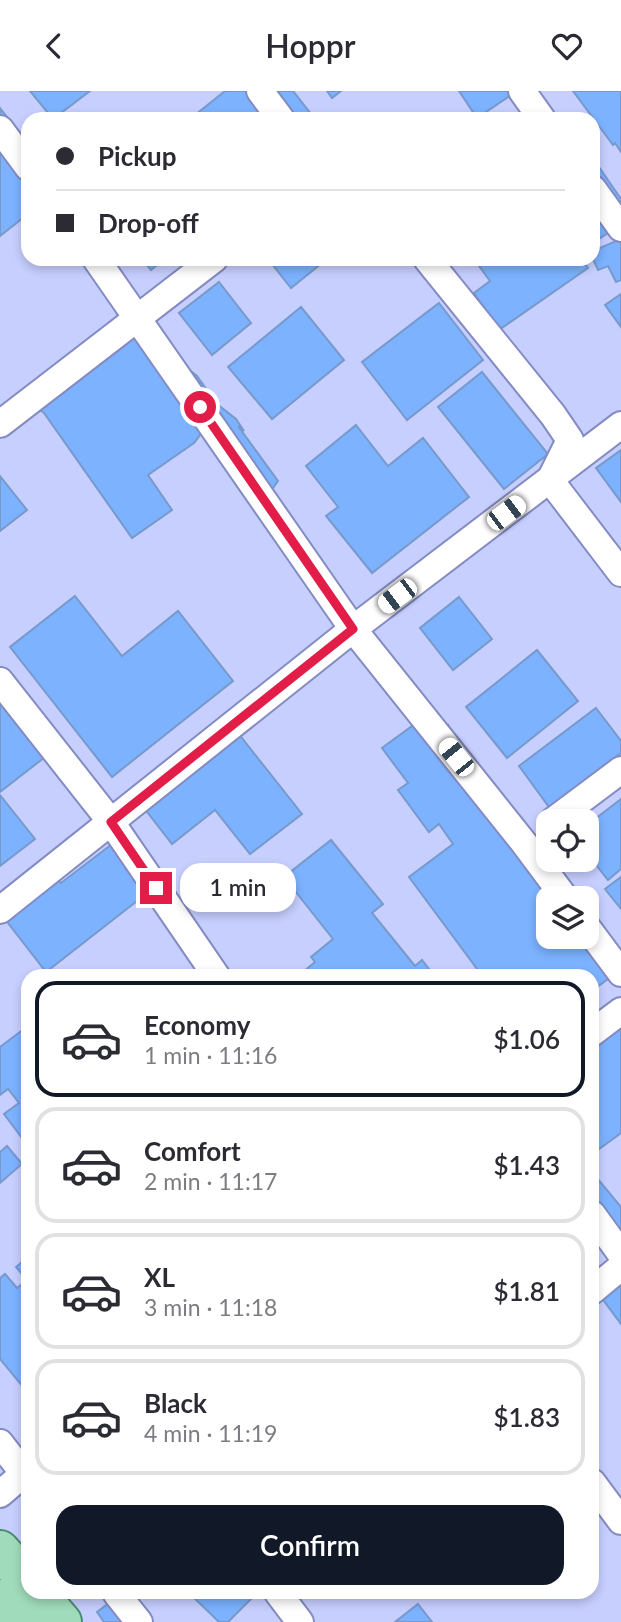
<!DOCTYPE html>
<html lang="en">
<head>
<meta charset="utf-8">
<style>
  body { margin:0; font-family:Lato,sans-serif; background:#f2f2f3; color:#2b2b33; height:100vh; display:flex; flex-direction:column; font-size:26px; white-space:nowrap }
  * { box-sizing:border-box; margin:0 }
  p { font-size:23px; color:#7c7c81 }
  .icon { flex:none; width:38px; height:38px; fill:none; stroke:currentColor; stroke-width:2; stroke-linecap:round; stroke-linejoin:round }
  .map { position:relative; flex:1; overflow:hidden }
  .drawer { position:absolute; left:21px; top:878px; width:578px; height:630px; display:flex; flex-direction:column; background:#fff; border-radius:21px; box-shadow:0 4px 10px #0003 }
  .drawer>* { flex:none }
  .guide { position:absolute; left:21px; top:21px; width:579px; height:154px; border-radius:21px; box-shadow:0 4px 10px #0003; display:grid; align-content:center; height:154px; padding:0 35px; background:#fff }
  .buttons { position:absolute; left:536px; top:718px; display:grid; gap:14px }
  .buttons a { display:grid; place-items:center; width:63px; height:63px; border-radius:14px; background:#fff; box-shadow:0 4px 10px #0003; font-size:35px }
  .end { position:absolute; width:32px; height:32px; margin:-16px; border:9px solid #e11d48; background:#fff; box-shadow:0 0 0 4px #fff }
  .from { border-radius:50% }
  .bubble { position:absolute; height:49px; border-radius:21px; background:#fff; box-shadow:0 4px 10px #0003; font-size:23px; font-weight:600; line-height:49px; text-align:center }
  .car { position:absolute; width:21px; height:42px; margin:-21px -10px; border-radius:9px; box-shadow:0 0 5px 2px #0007; background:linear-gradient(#fff 24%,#345 0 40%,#fff 0 76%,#345 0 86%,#fff 0) }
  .guide b { display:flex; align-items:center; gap:24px; height:66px; font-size:26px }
  .guide b+b { border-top:2px solid #e1e1e2 }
  .guide i { width:18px; height:18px; background:#2b2b33 }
  ul { padding:12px 0 0; list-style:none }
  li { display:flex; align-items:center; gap:21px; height:116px; margin:0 14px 10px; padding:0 21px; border:4px solid #e1e1e2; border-radius:21px }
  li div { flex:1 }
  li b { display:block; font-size:26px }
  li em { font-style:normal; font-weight:600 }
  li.current { border-color:#111827 }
  li>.icon { width:63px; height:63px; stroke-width:1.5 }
  .button { display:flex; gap:14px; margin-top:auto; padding:14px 35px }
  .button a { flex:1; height:80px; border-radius:21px; background:#111827; color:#fff; font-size:28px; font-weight:600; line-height:80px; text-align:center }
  header { display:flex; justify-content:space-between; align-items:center; height:91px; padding:0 35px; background:#fff; font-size:32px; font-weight:600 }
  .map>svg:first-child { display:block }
</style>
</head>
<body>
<header><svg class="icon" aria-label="back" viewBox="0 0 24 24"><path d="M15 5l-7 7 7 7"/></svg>Hoppr<svg class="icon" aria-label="heart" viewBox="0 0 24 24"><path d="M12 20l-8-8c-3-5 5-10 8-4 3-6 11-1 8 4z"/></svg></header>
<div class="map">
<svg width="621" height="1531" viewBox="0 0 621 1531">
  <rect width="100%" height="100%" fill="#c7cfff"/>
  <!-- building -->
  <g fill="#7cb2ff" stroke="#7799cb" stroke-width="2">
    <path d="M30 0H90L53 28Z"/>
    <path d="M225 0H293L315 28H190Z"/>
    <path d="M327 0H341L332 7Z"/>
    <path d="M459 0H517L477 27Z"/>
    <path d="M573 0H621V61L615 52 613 54Z"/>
    <path d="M0 17 28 53V123L0 145Z"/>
    <path d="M599 76 621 108V133L593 152V80Z"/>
    <path d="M621 148V189L616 191 608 175 598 179 593 168V160Z"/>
    <path d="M142 168H164L151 179Z"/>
    <path d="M268 168H327L291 197Z"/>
    <path d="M489 168H582L588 177 499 239 474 202 490 190 479 175Z"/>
    <path d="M219 191 251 232 212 264 179 222Z"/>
    <path d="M621 203V236L605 214Z"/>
    <path d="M439 212 483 269 407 329 362 271Z"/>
    <path d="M301 216 344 269 272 328 228 276Z"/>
    <path d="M116 221 197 285 217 313 236 328 244 340 238 335 278 390 267 405 210 331 194 352 148 384 172 419 132 447 44 322 35 315 119 227Z"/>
    <path d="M482 281 548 363 504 398 438 316Z"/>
    <path d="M356 334 388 375 423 347 469 406 372 482 326 425 338 416 306 375Z"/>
    <path d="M621 359V411L596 377Z"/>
    <path d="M0 385 27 419 0 440Z"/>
    <path d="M75 505 122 565 178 520 233 590 112 686 10 556Z"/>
    <path d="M459 506 492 548 453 579 420 537Z"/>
    <path d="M537 559 578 610 507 667 466 616Z"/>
    <path d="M0 590 54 659 0 701Z"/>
    <path d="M596 617 621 650V662L549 716 519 675Z"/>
    <path d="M423 627 436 644 448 634 576 807H548V845H586L617 881 592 900V886H483L409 786 453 753 439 733 429 741 398 699 408 692 382 657Z"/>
    <path d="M238 642 302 723 250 763 215 719 172 753 144 717Z"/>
    <path d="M0 704 35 748 0 775Z"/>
    <path d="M621 708V778L608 789 586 761V735Z"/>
    <path d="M331 749 383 813 372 822 415 875 422 869 435 886H297L315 871 311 866 333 848 284 786Z"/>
    <path d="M112 753 155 796 46 881 1 823 53 783 61 792Z"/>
    <path d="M621 786V818L605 798Z"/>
    <path d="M621 921V1042L599 1058 592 1049V943Z"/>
    <path d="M28 935V1055L4 1023 19 1012 8 998 0 1004V956Z"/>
    <path d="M7 1055 22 1073 0 1092V1061Z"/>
    <path d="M592 1081 621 1116V1137L592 1162Z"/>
    <path d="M28 1166V1302L0 1268V1187L5 1183 17 1197 27 1189 16 1176Z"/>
    <path d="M621 1174V1233L592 1194Z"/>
    <path d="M189 1502H257L228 1531H219Z"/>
    <path d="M109 1512 122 1529 119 1531H104L97 1521Z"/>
    <path d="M418 1513 432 1531H395Z"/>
  </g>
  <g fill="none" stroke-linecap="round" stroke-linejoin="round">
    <!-- street casing -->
    <g stroke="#838bc3" stroke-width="30">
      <g id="street">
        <path d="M260 0 281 28"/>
        <path d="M522 0 542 28"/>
        <path d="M0 38 28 76"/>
        <path d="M593 98 621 137"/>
        <path d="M96 168 353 538 524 752 565 807"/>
        <path d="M427 168 553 324 570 349 550 389 621 482"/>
        <path d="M0 333 214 168"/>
        <path d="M0 590 111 731 217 886"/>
        <path d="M553 730 621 679"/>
        <path d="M0 819 353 538 621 334"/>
        <path d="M586 835 621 882"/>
        <path d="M592 942 621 920"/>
        <path d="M592 1123 621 1163"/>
        <path d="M592 1200 621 1176"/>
        <path d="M0 1352 28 1388"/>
        <path d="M592 1391 621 1430"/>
        <path d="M0 1403 28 1379"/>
        <path d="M116 1502 139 1531"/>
        <path d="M278 1502 300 1531"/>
      </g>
    </g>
    <!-- primary casing -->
    <g stroke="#4a8c70" stroke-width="42">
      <g id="primary">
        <path d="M0 1459 28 1491"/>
        <path d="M37 1502 62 1531"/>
        <path d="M0 1508 18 1531"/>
      </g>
    </g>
    <!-- street -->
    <use href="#street" stroke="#fff" stroke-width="26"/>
    <!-- primary -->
    <use href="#primary" stroke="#a0dcbb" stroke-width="38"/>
  </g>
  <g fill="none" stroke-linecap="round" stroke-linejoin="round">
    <!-- route -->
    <path stroke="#e11d48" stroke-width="9" d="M156 797 111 731 353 538 200 316"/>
  </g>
</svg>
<div class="buttons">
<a><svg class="icon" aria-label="locate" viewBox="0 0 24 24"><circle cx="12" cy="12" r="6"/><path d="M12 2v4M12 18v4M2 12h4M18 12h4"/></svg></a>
<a><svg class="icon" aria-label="layers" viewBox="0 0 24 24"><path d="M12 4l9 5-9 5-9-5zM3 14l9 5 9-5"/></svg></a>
</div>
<i class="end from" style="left:200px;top:316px"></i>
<i class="end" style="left:156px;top:797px"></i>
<div class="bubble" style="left:180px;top:772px;width:116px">1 min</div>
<i class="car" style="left:506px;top:422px;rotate:53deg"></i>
<i class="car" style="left:397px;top:505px;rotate:233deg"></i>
<i class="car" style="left:456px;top:666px;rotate:321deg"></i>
<div class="guide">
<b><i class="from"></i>Pickup</b>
<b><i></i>Drop-off</b>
</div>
<section class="drawer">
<ul>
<li class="current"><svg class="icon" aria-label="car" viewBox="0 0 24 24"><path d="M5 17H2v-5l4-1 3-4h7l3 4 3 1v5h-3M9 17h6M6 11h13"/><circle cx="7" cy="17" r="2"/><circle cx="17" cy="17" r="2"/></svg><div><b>Economy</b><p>1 min · 11:16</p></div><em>$1.06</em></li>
<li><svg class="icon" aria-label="car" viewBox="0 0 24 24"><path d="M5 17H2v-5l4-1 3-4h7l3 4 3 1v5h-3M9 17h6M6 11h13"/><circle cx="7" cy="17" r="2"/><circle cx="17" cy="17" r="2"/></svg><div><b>Comfort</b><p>2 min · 11:17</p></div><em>$1.43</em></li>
<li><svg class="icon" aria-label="car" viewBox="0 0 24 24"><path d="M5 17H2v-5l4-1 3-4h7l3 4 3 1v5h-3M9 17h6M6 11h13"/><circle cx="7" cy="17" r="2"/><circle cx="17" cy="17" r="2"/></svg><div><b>XL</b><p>3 min · 11:18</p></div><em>$1.81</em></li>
<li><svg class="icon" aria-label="car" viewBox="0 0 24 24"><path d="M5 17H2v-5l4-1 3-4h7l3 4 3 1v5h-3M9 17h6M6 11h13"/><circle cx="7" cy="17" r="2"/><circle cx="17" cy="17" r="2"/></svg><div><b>Black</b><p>4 min · 11:19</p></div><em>$1.83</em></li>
</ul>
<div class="button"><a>Confirm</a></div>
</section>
</div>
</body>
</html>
